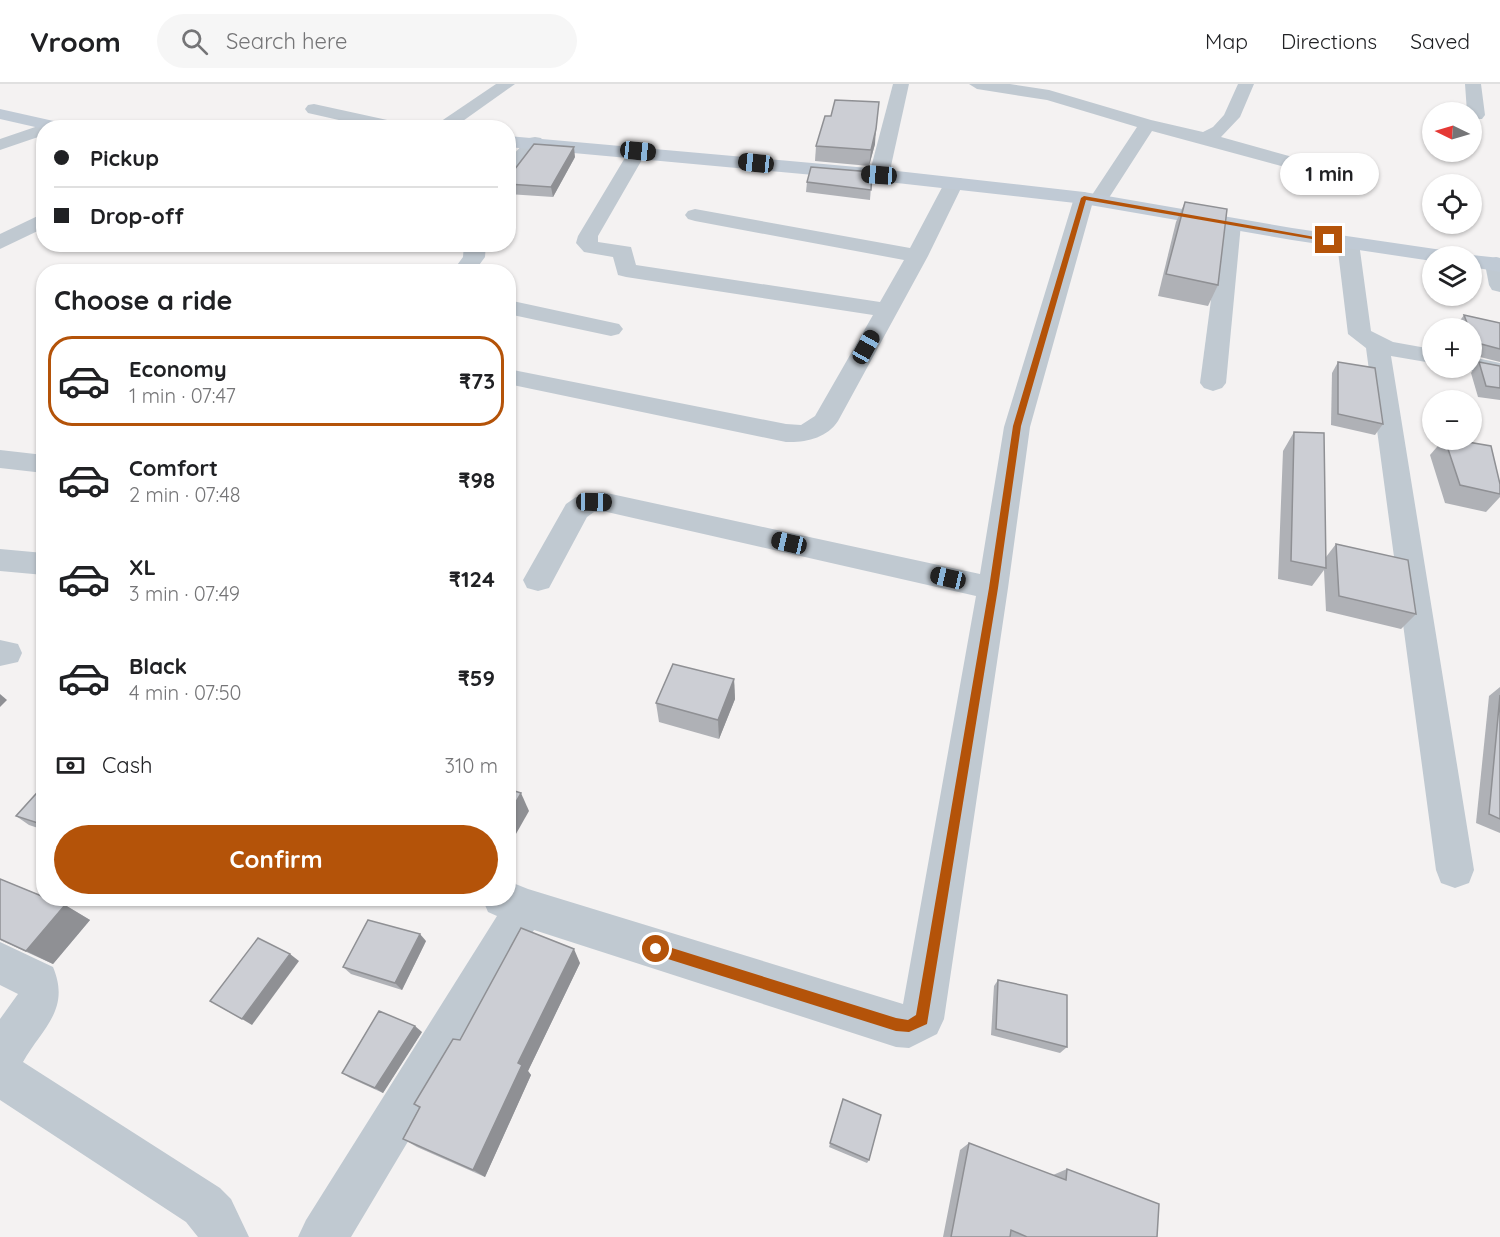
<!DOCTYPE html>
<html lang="en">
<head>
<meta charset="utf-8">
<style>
  body { margin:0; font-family:Quicksand,sans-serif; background:#f6f6f6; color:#202124; height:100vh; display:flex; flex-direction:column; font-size:22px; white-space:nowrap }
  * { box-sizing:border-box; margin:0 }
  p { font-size:20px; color:#757577 }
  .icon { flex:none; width:33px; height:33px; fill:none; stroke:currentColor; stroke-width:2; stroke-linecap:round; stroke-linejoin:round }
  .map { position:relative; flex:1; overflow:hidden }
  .panel { position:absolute; left:36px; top:180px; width:480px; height:642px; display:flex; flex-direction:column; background:#fff; border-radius:24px; box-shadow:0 2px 4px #0004 }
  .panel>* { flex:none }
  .top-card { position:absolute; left:36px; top:36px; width:480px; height:132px; border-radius:24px; box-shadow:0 2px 4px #0004; display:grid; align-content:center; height:132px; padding:0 18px; background:#fff }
  .needle { width:39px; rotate:275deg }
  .controls { position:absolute; left:1422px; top:18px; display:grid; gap:12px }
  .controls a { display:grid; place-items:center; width:60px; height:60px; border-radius:50%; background:#fff; box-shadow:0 2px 4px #0004; font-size:30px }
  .end { position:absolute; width:27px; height:27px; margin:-14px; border:8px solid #b45309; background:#fff; box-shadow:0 0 0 3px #fff }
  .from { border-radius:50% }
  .bubble { position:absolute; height:42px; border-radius:21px; background:#fff; box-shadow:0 2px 4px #0004; font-size:20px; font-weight:700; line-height:42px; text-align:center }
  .car { position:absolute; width:18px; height:36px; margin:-18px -9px; border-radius:8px; box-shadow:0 0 4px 2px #0007; background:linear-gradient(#222 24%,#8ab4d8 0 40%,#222 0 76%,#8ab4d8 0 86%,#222 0) }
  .top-card b { display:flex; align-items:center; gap:21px; height:57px; font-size:22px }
  .top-card b+b { border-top:2px solid #e0e0e0 }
  .top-card i { width:15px; height:15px; background:#202124 }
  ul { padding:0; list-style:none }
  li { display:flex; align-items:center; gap:18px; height:90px; margin:0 12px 9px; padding:0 6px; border:3px solid transparent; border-radius:24px }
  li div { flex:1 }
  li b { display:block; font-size:22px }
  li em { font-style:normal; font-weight:700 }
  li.on { border-color:#b45309 }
  li>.icon { width:54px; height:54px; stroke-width:1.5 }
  h2 { padding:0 18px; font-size:27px; line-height:72px }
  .pay { display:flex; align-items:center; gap:15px; height:66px; padding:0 18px; font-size:22px }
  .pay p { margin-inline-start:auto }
  .primary-button { display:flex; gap:12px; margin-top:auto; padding:12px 18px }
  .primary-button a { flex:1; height:69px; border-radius:36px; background:#b45309; color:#fff; font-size:24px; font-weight:700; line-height:69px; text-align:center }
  header { display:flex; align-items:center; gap:36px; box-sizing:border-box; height:84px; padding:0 30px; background:#fff; border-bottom:2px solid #e0e0e0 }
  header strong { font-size:28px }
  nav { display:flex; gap:33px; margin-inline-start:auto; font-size:21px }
  .search { width:420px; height:54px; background:#f6f6f6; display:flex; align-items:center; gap:15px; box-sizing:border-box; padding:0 21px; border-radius:33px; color:#757577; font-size:22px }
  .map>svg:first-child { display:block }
</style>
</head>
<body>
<header>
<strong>Vroom</strong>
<div class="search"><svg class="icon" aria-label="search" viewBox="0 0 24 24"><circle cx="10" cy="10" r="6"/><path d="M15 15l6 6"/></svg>Search here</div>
<nav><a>Map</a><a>Directions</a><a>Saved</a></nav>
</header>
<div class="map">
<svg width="1500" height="1153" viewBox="0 0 1500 1153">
  <rect width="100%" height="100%" fill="#f4f2f2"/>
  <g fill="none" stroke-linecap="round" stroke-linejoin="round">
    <!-- street -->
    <g fill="#c0c9d1" fill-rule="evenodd">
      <path d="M496 0H515L453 44H431Z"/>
      <path d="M893 0H909L889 91 886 95H872L869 91Z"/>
      <path d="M969 0H1010L1049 6 1151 36 1203 48 1213 43 1224 31 1238 0H1254L1240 33 1221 53 1307 77 1309 81 1307 85 1300 87 1152 47 1105 120 1092 121 1030 343 1008 504 944 935 937 950 909 964 896 963 534 846 351 1153H298L306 1136 497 832 488 828 482 814H508V797L528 805 903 920 976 512 607 428H594L587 433 549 504 538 507 527 504 523 496 566 420 576 413 602 408 980 490 1004 343 1074 114 1077 110 1084 108 1092 111 1137 43 1047 16 977 5Z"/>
      <path d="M1465 0H1481L1485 31 1482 35H1472V28H1467Z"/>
      <path d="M314 20 401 39 410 44H374L308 29 305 25 308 21Z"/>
      <path d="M44 40 52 44H44V51L0 66V55Z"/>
      <path d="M535 53 541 54 544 58 515 92 508 94V76L529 54Z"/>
      <path d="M638 61 645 63 647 67 598 152V158L631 163 636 181 880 218 904 176 695 137 688 135 685 131 688 127 695 125 910 164 947 94H961L964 98 928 172 838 337C827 354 805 359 786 358L508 300V285L786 340 801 341 815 332 873 231 626 193 618 191 613 173 584 168 576 159 578 152 629 67 631 63Z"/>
      <path d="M44 129V144L0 165V150Z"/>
      <path d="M1231 134 1238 136 1241 140 1226 299 1222 304 1213 307 1204 304 1200 299 1221 140 1224 136Z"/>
      <path d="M1348 153 1355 155 1359 159 1371 247 1393 258 1432 265V279L1391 272 1474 786 1469 799 1455 804 1441 799 1436 786 1366 264 1348 250 1337 159 1341 155Z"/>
      <path d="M464 160H486L485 173 474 188H452L463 173Z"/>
      <path d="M1496 173 1500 174V208L1492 206 1489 201 1485 180 1488 175Z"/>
      <path d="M508 216 619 240 623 245 619 250 611 252 508 230Z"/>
      <path d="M1472 273 1500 279V293L1463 285 1462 284H1472Z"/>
      <path d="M0 366 44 371V389L0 384Z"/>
      <path d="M0 465 44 469V491L0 487Z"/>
      <path d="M0 556 18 560 22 569 18 578 0 582Z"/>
      <path d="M0 858 53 883C71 926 42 944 23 978L220 1104 231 1115 249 1153H198L186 1138 0 1016V935L18 910 0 901Z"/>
    </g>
    <!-- secondary -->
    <g fill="#c0cad5" fill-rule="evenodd">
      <path d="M0 25 67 40 70 44 44 45 0 35Z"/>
      <path d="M508 52 879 85 1084 108 1292 144 1442 166 1450 167 1453 172H1432V177L1292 156 1084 120 879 97 508 63Z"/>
      <path d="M1472 171 1500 174V188L1472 183V172H1464Z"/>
    </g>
  </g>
  <!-- wall -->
  <g fill="#afb1b6">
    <path d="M831 32 875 60 869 82 815 77 816 62Z"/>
    <path d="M575 73 553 113 508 110V94Z"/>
    <path d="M872 88 870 116 806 108 807 98Z"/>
    <path d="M1185 118 1218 201 1208 222 1158 212 1176 138Z"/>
    <path d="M1464 231 1500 239V278L1476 272 1472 278V244H1457L1456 242Z"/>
    <path d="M1338 278 1383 340 1375 351 1331 341 1332 289Z"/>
    <path d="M1479 278 1500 282V316L1478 313 1471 289Z"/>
    <path d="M1294 348 1326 473 1336 460 1416 530 1401 545 1326 527 1324 486 1312 502 1278 495 1283 367Z"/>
    <path d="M1443 356H1456L1500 400V413L1486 428 1445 419 1430 371Z"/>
    <path d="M734 595 735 615 719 655 659 638 656 619Z"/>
    <path d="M1500 603V749L1476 739 1489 612Z"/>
    <path d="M44 701V746L29 741 16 732Z"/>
    <path d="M0 795 65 821 90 836 53 880 0 856Z"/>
    <path d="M426 857 402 906 351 890 343 883Z"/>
    <path d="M580 879 528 987 531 991 485 1093 417 1063 403 1055 419 1024 414 1020 460 956Z"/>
    <path d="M998 896 1067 963 1060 969 991 951 994 902Z"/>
    <path d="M422 948 383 1009 350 994 342 989Z"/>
    <path d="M843 1015 869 1076 867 1079 829 1063Z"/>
    <path d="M969 1059 1053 1091 1067 1085 1157 1153H943L960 1066Z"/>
  </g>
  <!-- shaded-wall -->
  <g fill="#8f9094">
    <path d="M876 45 875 60 869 82 871 66Z"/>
    <path d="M574 63 575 73 553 113 551 103Z"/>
    <path d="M734 595 735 615 719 655 718 636Z"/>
    <path d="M0 610 7 616 0 623Z"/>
    <path d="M521 709 529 727 508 764V732Z"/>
    <path d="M65 821 90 836 53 880 26 867Z"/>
    <path d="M420 850 426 857 402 906 395 899Z"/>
    <path d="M574 865 580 879 528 987 531 991 485 1093 473 1086 518 979Z"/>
    <path d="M290 870 299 877 252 941 242 935Z"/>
    <path d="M415 942 422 948 383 1009 375 1004Z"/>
  </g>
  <!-- building -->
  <g fill="#ccced4" stroke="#8f9094" stroke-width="1.5">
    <path d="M835 16 879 18 876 45 871 66 816 62 825 32H831Z"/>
    <path d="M534 60 574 63 551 103 508 100V94Z"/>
    <path d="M811 83 872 88 871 106 807 98Z"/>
    <path d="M1185 118 1227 125 1218 201 1166 190Z"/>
    <path d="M1464 231 1500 239V265L1481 260 1477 271 1472 254V244H1469Z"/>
    <path d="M1338 278 1375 284 1383 340 1338 330Z"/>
    <path d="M1479 278 1500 282V304L1486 302Z"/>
    <path d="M1294 348 1324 349 1326 484 1291 477Z"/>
    <path d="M1445 356H1456L1491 362 1500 400V410L1460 401Z"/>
    <path d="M1336 460 1408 476 1416 530 1339 512Z"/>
    <path d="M673 580 734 595 718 636 656 619Z"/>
    <path d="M1500 611V735L1489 730Z"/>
    <path d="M44 701V741L16 732Z"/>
    <path d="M508 705 521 709 508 732Z"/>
    <path d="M0 795 44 813V814H48L65 821 26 867 0 855Z"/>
    <path d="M368 836 420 850 395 899 343 883Z"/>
    <path d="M521 844 574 865 518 979 522 981 473 1086 403 1055 420 1023 414 1020 453 955 460 956Z"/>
    <path d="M258 854 290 870 242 935 210 917Z"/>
    <path d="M998 896 1067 911V963L996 945Z"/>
    <path d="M379 927 415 942 375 1004 342 989Z"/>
    <path d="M843 1015 881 1031 869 1076 830 1059Z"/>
    <path d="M969 1059 1066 1096 1067 1085 1159 1120 1157 1153H1027L1011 1146 1010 1153H951Z"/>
  </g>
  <!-- route -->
  <path fill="#b45309" d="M1084 112 1332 156 1329 158 1086 116 1021 342 998 504 927 940 909 948 896 947 652 870 650 865 656 859 896 934 908 936 916 931 989 504 1013 342 1081 114Z"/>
</svg>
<div class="controls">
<a><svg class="needle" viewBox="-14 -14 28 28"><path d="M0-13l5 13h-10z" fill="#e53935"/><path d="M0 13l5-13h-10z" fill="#757577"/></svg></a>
<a><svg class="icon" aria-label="locate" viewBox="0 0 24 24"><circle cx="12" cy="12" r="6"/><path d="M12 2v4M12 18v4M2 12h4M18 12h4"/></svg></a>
<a><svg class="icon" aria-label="layers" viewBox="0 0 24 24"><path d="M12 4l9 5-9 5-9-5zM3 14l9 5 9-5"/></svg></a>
<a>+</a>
<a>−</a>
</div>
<i class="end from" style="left:656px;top:865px"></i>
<i class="end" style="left:1329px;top:156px"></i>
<div class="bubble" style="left:1280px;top:69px;width:99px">1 min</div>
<i class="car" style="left:638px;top:67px;rotate:96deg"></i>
<i class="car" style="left:756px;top:79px;rotate:276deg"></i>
<i class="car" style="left:879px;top:91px;rotate:274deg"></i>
<i class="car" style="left:866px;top:263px;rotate:29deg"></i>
<i class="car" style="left:594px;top:418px;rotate:91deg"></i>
<i class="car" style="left:789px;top:459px;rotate:283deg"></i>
<i class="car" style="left:948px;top:494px;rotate:283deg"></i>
<div class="top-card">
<b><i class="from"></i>Pickup</b>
<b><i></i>Drop-off</b>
</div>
<section class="panel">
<h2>Choose a ride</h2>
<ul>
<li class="on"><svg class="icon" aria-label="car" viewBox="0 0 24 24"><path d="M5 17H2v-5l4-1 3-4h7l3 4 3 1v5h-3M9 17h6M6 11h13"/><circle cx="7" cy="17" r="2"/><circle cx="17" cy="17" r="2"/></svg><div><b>Economy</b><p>1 min · 07:47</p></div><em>₹73</em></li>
<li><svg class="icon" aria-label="car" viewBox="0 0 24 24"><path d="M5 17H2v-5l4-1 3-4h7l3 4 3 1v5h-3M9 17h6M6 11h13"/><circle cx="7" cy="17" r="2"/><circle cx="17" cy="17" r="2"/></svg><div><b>Comfort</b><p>2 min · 07:48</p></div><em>₹98</em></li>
<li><svg class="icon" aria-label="car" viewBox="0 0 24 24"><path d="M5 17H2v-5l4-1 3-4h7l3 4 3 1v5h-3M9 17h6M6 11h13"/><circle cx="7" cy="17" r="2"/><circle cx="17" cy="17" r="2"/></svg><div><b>XL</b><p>3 min · 07:49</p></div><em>₹124</em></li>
<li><svg class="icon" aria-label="car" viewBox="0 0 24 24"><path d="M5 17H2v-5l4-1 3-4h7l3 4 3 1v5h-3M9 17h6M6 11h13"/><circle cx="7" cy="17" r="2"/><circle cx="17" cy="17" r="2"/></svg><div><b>Black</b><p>4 min · 07:50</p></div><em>₹59</em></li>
</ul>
<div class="pay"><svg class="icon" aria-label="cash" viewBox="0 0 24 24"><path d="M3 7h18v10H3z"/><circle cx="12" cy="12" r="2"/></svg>Cash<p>310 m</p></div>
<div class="primary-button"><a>Confirm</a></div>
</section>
</div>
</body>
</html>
